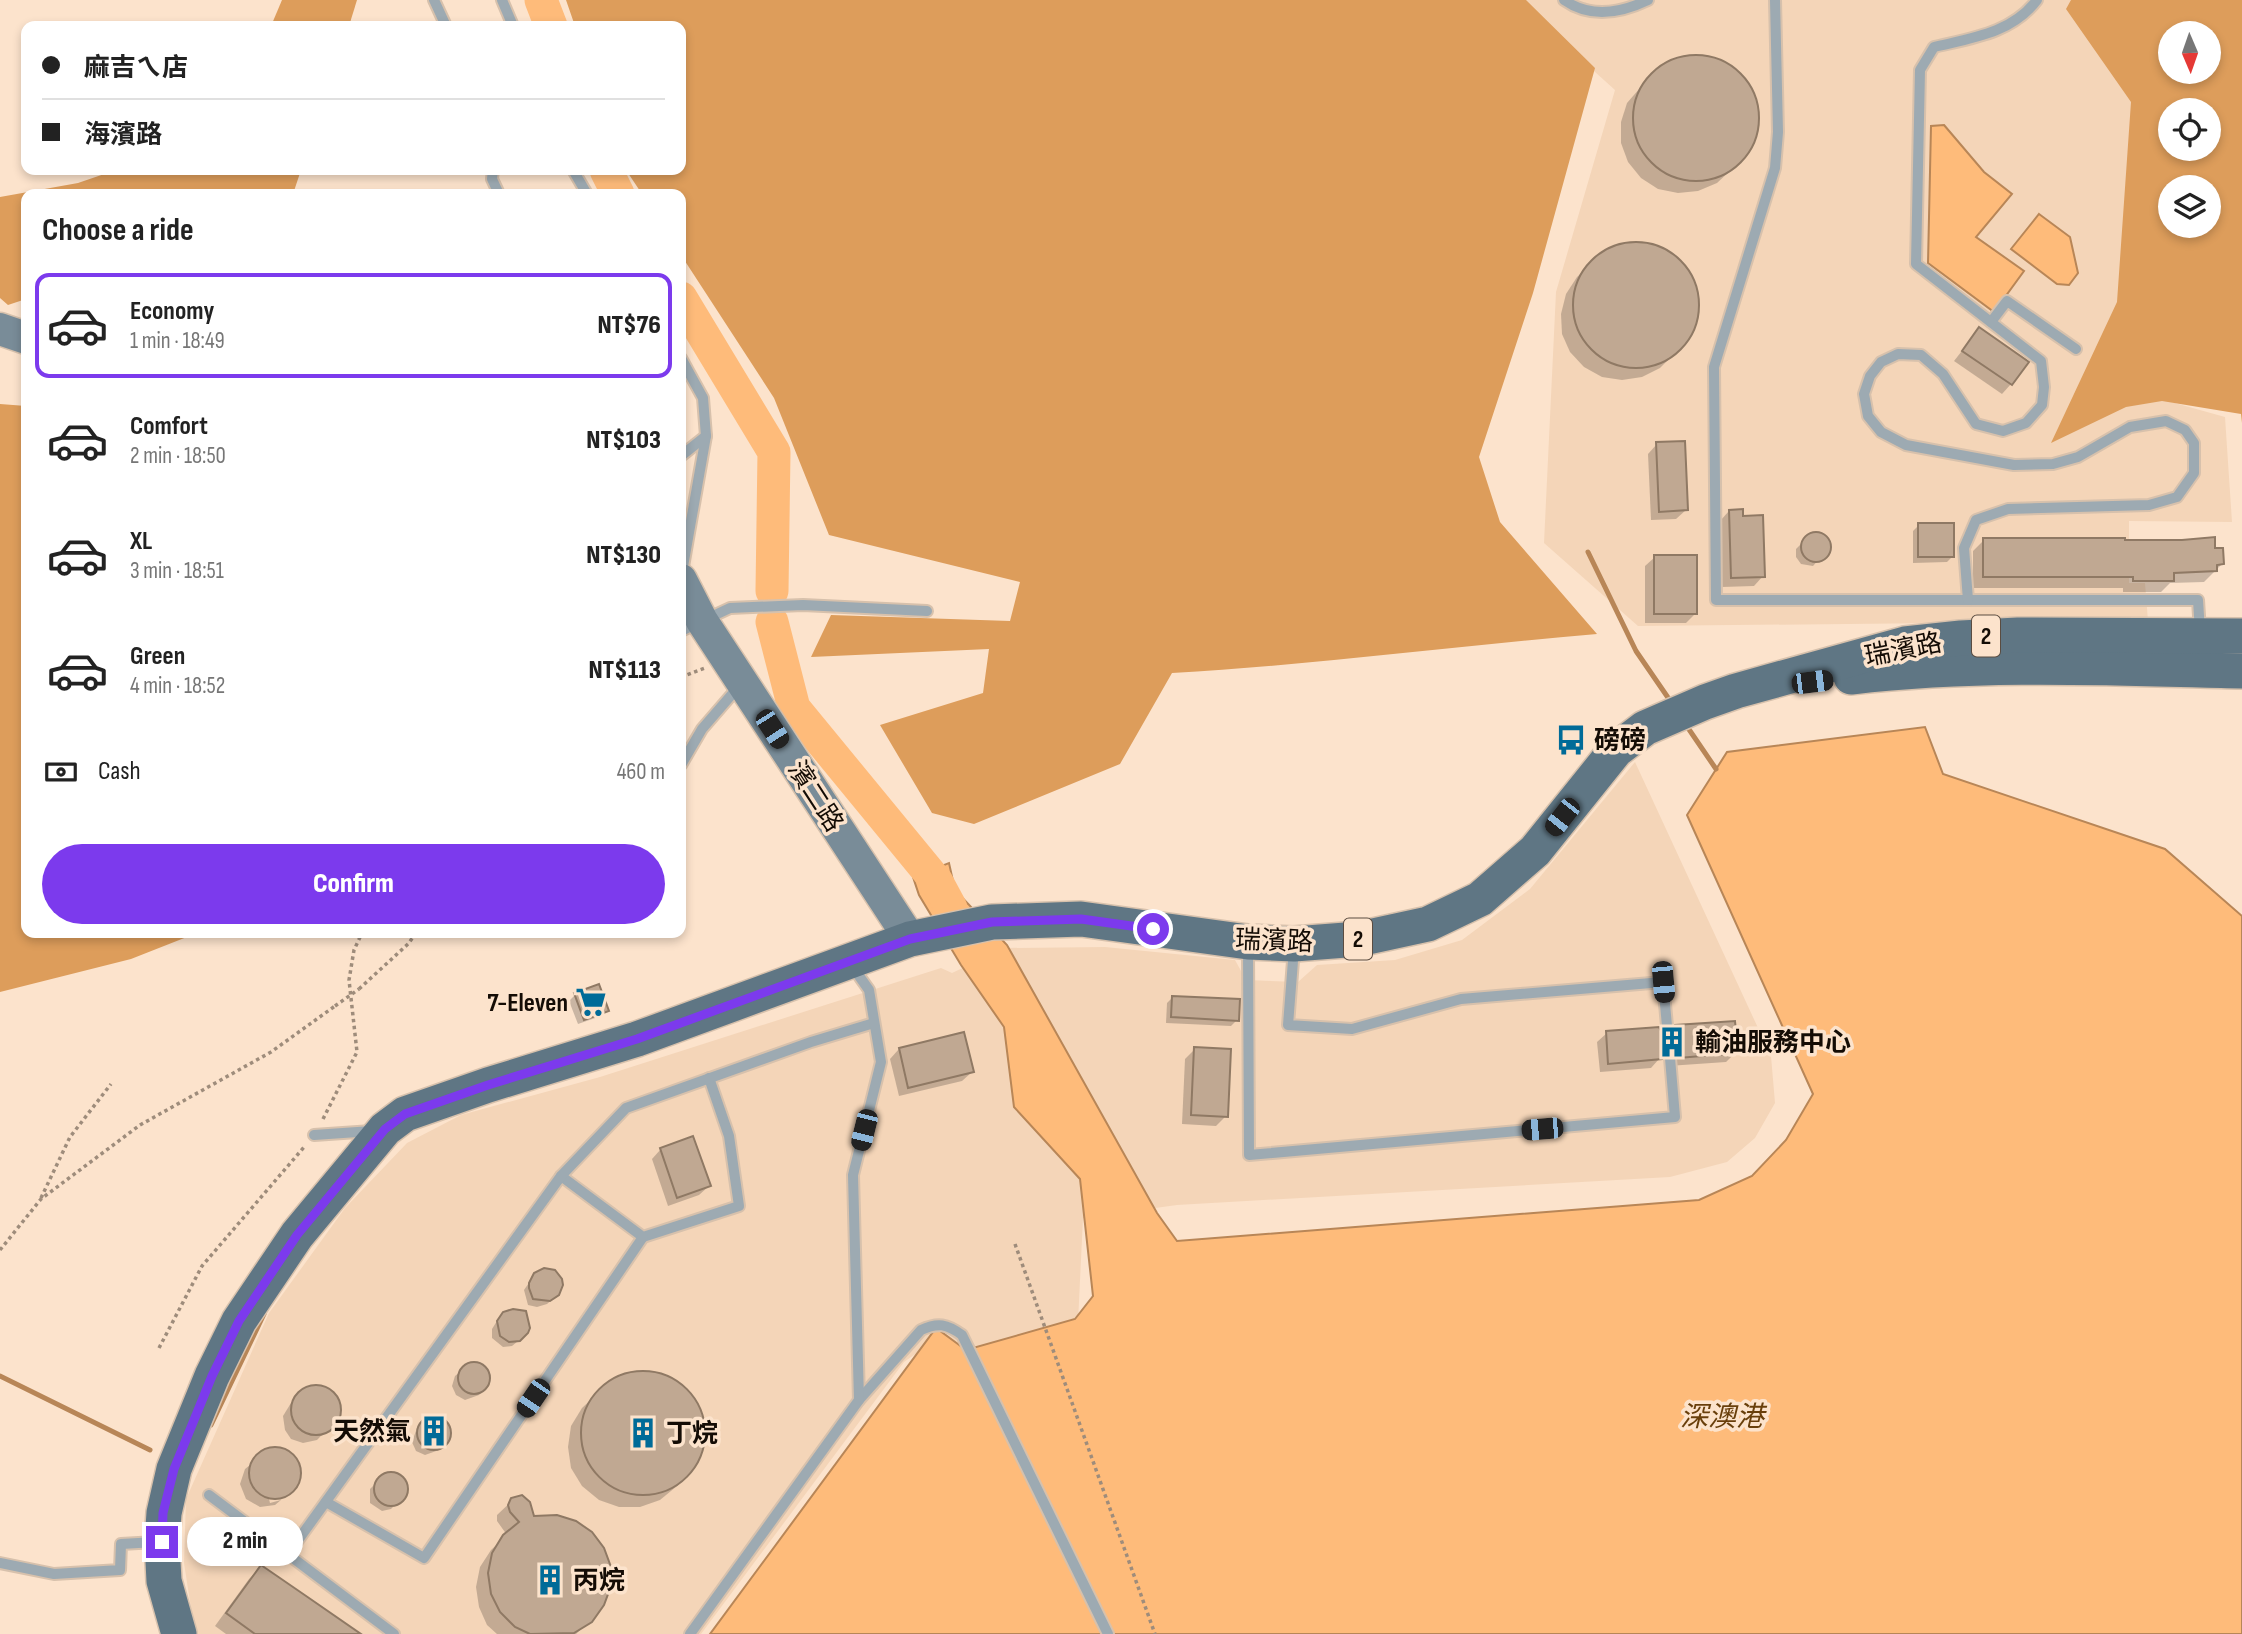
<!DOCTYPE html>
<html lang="en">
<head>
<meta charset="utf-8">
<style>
  body { margin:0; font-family:"Sofia Sans Condensed","Noto Sans TC",sans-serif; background:#f6f6f6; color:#222; height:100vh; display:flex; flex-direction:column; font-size:26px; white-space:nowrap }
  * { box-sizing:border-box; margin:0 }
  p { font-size:23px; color:#767676 }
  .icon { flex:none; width:38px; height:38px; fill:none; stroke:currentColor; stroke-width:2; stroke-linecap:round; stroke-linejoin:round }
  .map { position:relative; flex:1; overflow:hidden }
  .sheet { position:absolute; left:21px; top:189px; width:665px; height:749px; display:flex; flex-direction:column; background:#fff; border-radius:14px; box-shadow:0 4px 10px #0003 }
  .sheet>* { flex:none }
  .top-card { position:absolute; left:21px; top:21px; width:665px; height:154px; border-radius:14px; box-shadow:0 4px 10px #0003; display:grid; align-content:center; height:154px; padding:0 21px; background:#fff }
  .needle { width:46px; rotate:178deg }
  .tools { position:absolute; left:2158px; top:21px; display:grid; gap:14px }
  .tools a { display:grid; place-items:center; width:63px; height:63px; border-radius:50%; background:#fff; box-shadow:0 4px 10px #0003; font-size:35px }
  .end { position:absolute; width:32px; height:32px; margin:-16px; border:9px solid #7c3aed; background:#fff; box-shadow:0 0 0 4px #fff }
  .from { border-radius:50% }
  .bubble { position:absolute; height:49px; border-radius:24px; background:#fff; box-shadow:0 4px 10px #0003; font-size:23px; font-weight:800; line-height:49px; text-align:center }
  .car { position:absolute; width:21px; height:42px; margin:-21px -10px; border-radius:9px; box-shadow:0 0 5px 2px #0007; background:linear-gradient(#222 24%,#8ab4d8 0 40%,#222 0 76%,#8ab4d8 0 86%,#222 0) }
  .top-card b { display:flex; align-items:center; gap:24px; height:66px; font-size:26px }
  .top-card b+b { border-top:2px solid #e0e0e0 }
  .top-card i { width:18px; height:18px; background:#222 }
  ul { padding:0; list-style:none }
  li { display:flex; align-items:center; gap:21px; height:105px; margin:0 14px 10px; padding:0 7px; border:4px solid transparent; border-radius:14px }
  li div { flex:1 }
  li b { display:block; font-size:26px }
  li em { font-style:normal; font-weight:800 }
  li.current { border-color:#7c3aed }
  li>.icon { width:63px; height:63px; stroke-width:1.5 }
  h2 { padding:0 21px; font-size:32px; line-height:84px }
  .pay { display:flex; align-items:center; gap:18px; height:77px; padding:0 21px; font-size:26px }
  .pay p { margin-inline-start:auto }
  .cta { display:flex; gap:14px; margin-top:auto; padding:14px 21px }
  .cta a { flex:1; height:80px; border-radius:42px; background:#7c3aed; color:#fff; font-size:28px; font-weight:800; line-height:80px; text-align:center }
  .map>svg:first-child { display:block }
</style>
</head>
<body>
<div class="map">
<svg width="2242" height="1634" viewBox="0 0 2242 1634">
  <rect width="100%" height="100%" fill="#fce3cc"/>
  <!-- built -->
  <g fill="#f4d5b8">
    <path d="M1515 0H2151L2145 173 2103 383 2225 417 2232 522 2129 521V583H2145L2148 621 1638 626 1544 543 1556 292 1615 90Z"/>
    <path d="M1635 762 1771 1056 1775 1103 1755 1138 1727 1162 1670 1177 1177 1205 1083 1218 1078 1322 966 1353 944 1334 904 1362 701 1634H195L184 1563 186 1499 269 1313 345 1208 407 1143 461 1115 600 1077 941 968 952 973 1005 948 1105 947 1235 960 1246 980 1298 982 1317 965 1395 960 1462 940 1530 889Z"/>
  </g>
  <!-- forest -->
  <g fill="#dd9d5b" fill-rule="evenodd">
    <path d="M282 0H357L349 26H271Z"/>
    <path d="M566 0H1526L1595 68 1533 293 1479 457 1500 522 1597 634C1455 646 1314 665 1172 673L1120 764 974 824 932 813 880 725 983 693 989 649 811 657 831 615 1010 621 1020 582 829 535 774 398 681 255V194H642L626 170H681V26H575Z"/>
    <path d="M2071 0H2242V423L2241 414 2162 401 2126 407 2051 443 2117 302 2131 102 2066 9ZM2170 33H2208V72H2170ZM2208 110V149H2170V110ZM2170 187H2208V226H2170Z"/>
    <path d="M116 170H301L293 194H26V299L8 305 0 298V197L78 183Z"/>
    <path d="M0 404 26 406V933H197L131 959 0 992Z"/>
  </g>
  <!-- water -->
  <g fill="#febb7a" stroke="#b88657" stroke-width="2">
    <path d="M1944 125 1984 172 2012 194 1976 237 2024 271 1994 312 1928 263 1931 126Z"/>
    <path d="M2039 214 2070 237 2078 273 2069 285 2057 284 2011 249Z"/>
    <path d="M1925 727 1943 774 2165 849 2242 916V1634H710L936 1328 966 1350 1075 1319 1093 1296 1080 1179 1014 1107 1004 1027 961 965 919 895 913 877 949 863 955 890 1007 945 1157 1213 1177 1241 1699 1200 1752 1176 1786 1140 1813 1094 1687 815 1727 752Z"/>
  </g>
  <!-- shadow -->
  <g fill="#0003">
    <path d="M1690 56 1711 57 1729 65 1745 79 1755 97 1758 117 1755 137 1746 155 1732 169 1717 183 1698 191 1678 193 1658 189 1641 178 1628 162 1621 143V122L1627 103 1653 73 1670 61Z"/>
    <path d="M1626 244H1647L1666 251 1682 264 1693 281 1698 300 1696 321 1688 339 1674 354 1660 368 1642 377 1622 380 1602 377 1584 367 1570 352 1562 334 1561 314 1566 294 1577 277 1607 251Z"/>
    <path d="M1979 329 2011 384 2002 394 1954 361Z"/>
    <path d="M1657 444 1686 510 1676 519 1651 520 1648 454Z"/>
    <path d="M1729 511 1742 517 1763 576 1754 586 1722 587 1720 521Z"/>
    <path d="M1919 525 1953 556 1947 562 1913 563V531Z"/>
    <path d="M1822 535 1827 541 1828 549 1813 566 1801 564 1796 557V549L1809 536Z"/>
    <path d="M1984 540 2124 542 2214 550 2222 564 2204 582 2170 583 2161 592H2123V588H1973V551Z"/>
    <path d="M1655 557 1696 613 1686 623H1645V566Z"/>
    <path d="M575 995 607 1010 601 1016 578 1024 569 1001Z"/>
    <path d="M1173 997 1237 1020 1231 1026 1166 1023 1167 1003Z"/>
    <path d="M1676 1027 1736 1052 1726 1062 1668 1066 1664 1060 1659 1059 1651 1068 1600 1072 1597 1042 1607 1033 1667 1036Z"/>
    <path d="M899 1049 972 1072 962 1081 899 1096 890 1059Z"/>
    <path d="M1195 1049 1226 1116 1216 1126 1182 1124 1185 1059Z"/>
    <path d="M661 1149 709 1186 699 1195 668 1206 652 1159Z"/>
    <path d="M535 1274 554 1298 547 1304 537 1307 528 1305 524 1290Z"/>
    <path d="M497 1321 523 1337 512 1346 503 1347 492 1338V1329Z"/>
    <path d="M475 1363 483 1367 489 1379 485 1388 479 1395 465 1400 456 1395 452 1386 455 1376 470 1364Z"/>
    <path d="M632 1373H653L674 1380 690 1393 701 1411 705 1432 701 1454 690 1472 677 1486 660 1500 640 1507H619L599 1500 582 1486 571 1468 568 1447 571 1426 582 1408 612 1380Z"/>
    <path d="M307 1388H323L329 1391 338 1403V1418L317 1440 303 1443 291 1439 285 1430 283 1416 291 1403Z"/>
    <path d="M433 1417 443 1420 450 1433 446 1443 439 1450 425 1455 416 1451 412 1442 417 1428 423 1421Z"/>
    <path d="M269 1450 288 1452 296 1461 298 1468 297 1483 286 1494 269 1499 270 1503 281 1500 275 1505 260 1507 246 1499 240 1484 245 1469Z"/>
    <path d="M394 1474 403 1480 405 1484V1495L391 1509 382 1511 370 1503V1489L384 1475Z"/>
    <path d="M515 1498 533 1518 590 1620 576 1634H497L487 1625 479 1607 476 1587 480 1567 491 1550 507 1535 497 1521V1515Z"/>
    <path d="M261 1567 357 1634H226L215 1626 249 1579Z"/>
  </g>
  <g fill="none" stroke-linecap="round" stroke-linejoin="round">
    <!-- stream -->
    <g stroke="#b88657" stroke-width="5">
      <path d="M1588 552 1636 651 1671 702"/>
      <path d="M1686 725 1716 769"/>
      <path d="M0 1376 150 1450"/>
      <path d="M211 1425 264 1314"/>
    </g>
    <!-- river -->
    <g stroke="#febb7a" stroke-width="33">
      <path d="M541 0 551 26"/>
      <path d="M606 170 618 194"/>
      <path d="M681 298 774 452 772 591"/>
      <path d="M772 622 794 708 937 882 951 908"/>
    </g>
  </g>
  <!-- building -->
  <g fill="#c0a892" stroke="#8f7964" stroke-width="2">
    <circle cx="1696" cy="118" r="63"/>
    <circle cx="1636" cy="305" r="63"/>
    <path d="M1979 327 2029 362 2012 385 1962 351Z"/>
    <path d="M1685 441 1688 510 1659 512 1656 442Z"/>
    <path d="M1743 509V516L1763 515 1765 577 1731 578 1729 510Z"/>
    <rect x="1918" y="523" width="36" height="34"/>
    <circle cx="1816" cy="547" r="15"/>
    <path d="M2215 537V548H2223L2224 564 2217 565V571L2174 573V581H2133V577H1983V538H2125V540H2182Z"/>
    <rect x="1654" y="555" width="43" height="59"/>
    <path d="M599 984 609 1011 584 1020 574 993Z"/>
    <path d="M1172 996 1240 999 1239 1021 1171 1017Z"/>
    <path d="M1735 1021 1738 1053 1678 1058 1674 1051 1669 1050 1663 1054 1662 1059 1608 1064 1606 1031 1659 1027 1661 1031 1667 1034 1672 1032 1675 1025Z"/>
    <path d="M964 1032 974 1072 908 1088 899 1048Z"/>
    <path d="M1194 1047 1231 1049 1228 1117 1191 1115Z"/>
    <path d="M693 1136 711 1186 677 1198 660 1148Z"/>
    <path d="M544 1268 555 1270 562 1279 563 1285 559 1295 550 1301 533 1299 529 1288V1283L534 1273Z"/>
    <path d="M513 1309 526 1311 530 1328 528 1333 520 1341 509 1342 500 1336 497 1321 503 1312Z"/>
    <circle cx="474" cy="1378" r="16"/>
    <circle cx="643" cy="1433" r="62"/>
    <circle cx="316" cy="1410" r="25"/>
    <circle cx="434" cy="1433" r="17"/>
    <circle cx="275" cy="1473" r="26"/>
    <circle cx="391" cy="1489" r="17"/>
    <path d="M522 1495 530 1502 534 1516 557 1515 576 1521 592 1532 604 1548 611 1567V1586L604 1605 592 1622 574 1633 530 1634 515 1627 500 1612 491 1594 488 1573 492 1553 503 1535 519 1522 510 1512 508 1505 511 1498Z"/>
    <path d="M261 1565 309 1598 361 1634H255L226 1613Z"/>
  </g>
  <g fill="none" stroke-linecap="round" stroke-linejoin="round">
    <!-- lane casing -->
    <g stroke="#d7c1ac" stroke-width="14">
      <g id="lane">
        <path d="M434 0 446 26"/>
        <path d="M502 0 513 26"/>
        <path d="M1564 0C1591 19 1621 13 1648 0"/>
        <path d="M1775 0 1778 132 1775 168 1714 367 1716 600H2198L2200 632"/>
        <path d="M493 170 492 179 499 194"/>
        <path d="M573 170 587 194"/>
        <path d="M1991 322 2007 301 2076 349"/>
        <path d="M681 358 703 398 706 436 681 578"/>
        <path d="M681 456 706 436"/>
        <path d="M1968 600 1964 548 1976 520 2008 509 2149 505 2177 497 2194 473V443L2185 430 2166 421 2130 427 2078 457 2053 464 2014 465 1906 445 1881 432 1868 416 1864 394 1870 376 1881 362 1898 354 1921 355 1943 374 1976 424 2003 431 2026 423 2042 405 2044 387 2041 361 1916 264 1920 70 1934 47C1972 38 2012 33 2037 0"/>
        <path d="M681 631 730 608 803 605 927 611"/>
        <path d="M681 765 702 729 740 685"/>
        <path d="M1248 948 1249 1155 1675 1117 1670 1058"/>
        <path d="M1294 948 1288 1025 1352 1029 1461 999 1663 982 1667 1026"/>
        <path d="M314 1135 372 1131"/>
        <path d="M561 1176 643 1237 739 1206 729 1136 709 1078"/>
        <path d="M859 1400 921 1330C938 1322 947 1324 962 1335L1108 1634"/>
        <path d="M209 1495 394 1634"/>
        <path d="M326 1502 424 1558 643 1237"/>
        <path d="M288 1554 561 1176 626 1108 811 1042 874 1023"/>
        <path d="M0 1563 54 1574 120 1570 121 1544 156 1542"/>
        <path d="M690 1634 859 1400 853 1175 881 1062 869 990 852 966"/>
      </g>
    </g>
    <!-- secondary casing -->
    <g stroke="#d7c1ac" stroke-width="35">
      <g id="secondary">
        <path d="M0 329 26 338"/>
        <path d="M681 580 702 621 910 939"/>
      </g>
    </g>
    <!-- primary casing -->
    <g stroke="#d7c1ac" stroke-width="38">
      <g id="primary">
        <path d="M1851 677C1981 662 2111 668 2242 671"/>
        <path d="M179 1634 164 1581 162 1542 164 1513 174 1469 212 1376 239 1321 297 1235 385 1129 405 1114 488 1085 637 1039 910 939 992 922 1081 919 1248 942 1294 944 1359 939 1428 924 1480 899 1535 851 1616 750 1645 728 1705 702 1736 691 1905 644 1961 638 2018 635 2242 636"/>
      </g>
    </g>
    <!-- path -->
    <g stroke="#9e8c7b" stroke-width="3.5" stroke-dasharray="3.5 3.5" stroke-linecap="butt">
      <path d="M681 677 705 668"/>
      <path d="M359 989 408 944 416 933"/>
      <path d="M323 1119 357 1052 349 980 354 950 362 933"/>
      <path d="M41 1198 70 1137 111 1084"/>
      <path d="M1015 1244 1155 1634"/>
      <path d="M0 1250 41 1199 140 1125 271 1052 335 1006"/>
      <path d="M159 1348 202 1266 305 1146"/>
    </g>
    <!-- lane -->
    <use href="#lane" stroke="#9daab2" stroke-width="10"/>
    <!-- secondary -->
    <use href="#secondary" stroke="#798c98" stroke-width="32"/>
    <!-- primary -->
    <use href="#primary" stroke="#5f7684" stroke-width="35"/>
    <!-- path-bridge -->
    <path stroke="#9e8c7b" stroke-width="3.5" stroke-dasharray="3.5 3.5" stroke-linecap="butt" d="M335 1006 359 989"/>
  </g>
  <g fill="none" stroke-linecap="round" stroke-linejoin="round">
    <!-- route -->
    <path stroke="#7c3aed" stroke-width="9" d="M162 1542 163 1513 174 1469 212 1376 239 1321 297 1235 385 1129 405 1114 488 1085 637 1039 910 939 992 922 1081 919 1153 929"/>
  </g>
  <!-- icons -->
  <defs>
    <g id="bus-bare" transform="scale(2.415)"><path d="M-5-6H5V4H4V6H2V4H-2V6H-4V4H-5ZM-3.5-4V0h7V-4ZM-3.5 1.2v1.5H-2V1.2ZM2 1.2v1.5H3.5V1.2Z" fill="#006b98" stroke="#fce3cc" stroke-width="2.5" paint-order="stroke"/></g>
    <g id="supermarket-bare" transform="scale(2.415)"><path d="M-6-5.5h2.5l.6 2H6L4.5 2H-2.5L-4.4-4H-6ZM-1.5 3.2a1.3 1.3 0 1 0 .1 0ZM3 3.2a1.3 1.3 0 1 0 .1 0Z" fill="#006b98" stroke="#fce3cc" stroke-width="2.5" paint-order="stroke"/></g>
    <g id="building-bare" transform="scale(2.415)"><path d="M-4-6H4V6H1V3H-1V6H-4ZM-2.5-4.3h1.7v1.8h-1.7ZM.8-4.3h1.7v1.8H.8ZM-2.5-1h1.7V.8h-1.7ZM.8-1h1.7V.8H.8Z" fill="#006b98" stroke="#fce3cc" stroke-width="2.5" paint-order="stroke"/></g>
  </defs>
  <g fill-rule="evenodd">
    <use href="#bus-bare" x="1571" y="740"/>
    <use href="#supermarket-bare" x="591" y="1002"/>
    <use href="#building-bare" x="1672" y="1042"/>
    <use href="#building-bare" x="434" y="1431"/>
    <use href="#building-bare" x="643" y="1433"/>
    <use href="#building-bare" x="550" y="1580"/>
  </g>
  <g text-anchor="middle" stroke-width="7" stroke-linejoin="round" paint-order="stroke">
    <!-- shield labels -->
    <g fill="#fce3cc" stroke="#5a4c41" stroke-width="2">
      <rect x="1972" y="615.5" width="28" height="41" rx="5"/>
      <rect x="1344" y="918.5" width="28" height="41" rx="5"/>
    </g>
    <g font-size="24" font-weight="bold" fill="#140c05">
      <text x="1986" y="644">2</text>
      <text x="1358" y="947">2</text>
    </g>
    <!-- street labels -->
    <g font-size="26" fill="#140c05" stroke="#fce3cc">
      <text transform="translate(1903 649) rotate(-11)" y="9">瑞濱路</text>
      <text transform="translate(816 796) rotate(57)" y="9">濱二路</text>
      <text transform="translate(1274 940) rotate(2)" y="9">瑞濱路</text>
    </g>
    <!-- poi labels -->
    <g font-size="26" font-weight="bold" fill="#140c05" stroke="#fce3cc" text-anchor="start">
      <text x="1594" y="749">磅磅</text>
      <text x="568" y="1011" text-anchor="end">7-Eleven</text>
      <text x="1695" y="1051">輸油服務中心</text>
      <text x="411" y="1440" text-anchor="end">天然氣</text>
      <text x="666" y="1442">丁烷</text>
      <text x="573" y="1589">丙烷</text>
    </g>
    <!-- water labels -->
    <g font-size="28" font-style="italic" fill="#693f0b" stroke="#fce3cc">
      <text x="1722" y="1426">深澳港</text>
    </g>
  </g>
</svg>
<div class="tools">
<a><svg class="needle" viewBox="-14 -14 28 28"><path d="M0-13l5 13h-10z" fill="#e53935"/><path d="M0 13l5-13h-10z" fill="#767676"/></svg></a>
<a><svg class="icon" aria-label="locate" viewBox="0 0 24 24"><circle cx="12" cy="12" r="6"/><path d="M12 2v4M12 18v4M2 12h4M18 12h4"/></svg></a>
<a><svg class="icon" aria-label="layers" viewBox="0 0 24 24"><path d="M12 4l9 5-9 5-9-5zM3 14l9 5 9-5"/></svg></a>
</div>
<i class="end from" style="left:1153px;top:929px"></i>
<i class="end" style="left:162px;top:1542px"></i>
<div class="bubble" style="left:187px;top:1517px;width:116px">2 min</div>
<i class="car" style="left:1812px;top:682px;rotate:83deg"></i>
<i class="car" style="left:772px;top:729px;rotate:147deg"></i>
<i class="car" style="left:1562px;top:817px;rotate:218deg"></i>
<i class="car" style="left:1663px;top:982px;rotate:175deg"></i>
<i class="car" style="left:1542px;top:1129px;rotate:265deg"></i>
<i class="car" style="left:864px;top:1130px;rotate:194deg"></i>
<i class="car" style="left:533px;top:1398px;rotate:214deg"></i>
<div class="top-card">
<b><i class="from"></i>麻吉ㄟ店</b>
<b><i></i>海濱路</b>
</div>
<section class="sheet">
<h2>Choose a ride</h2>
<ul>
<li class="current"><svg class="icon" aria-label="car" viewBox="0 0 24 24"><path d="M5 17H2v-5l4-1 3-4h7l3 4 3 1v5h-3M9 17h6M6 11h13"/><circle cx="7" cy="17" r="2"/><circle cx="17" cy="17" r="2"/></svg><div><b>Economy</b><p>1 min · 18:49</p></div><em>NT$76</em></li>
<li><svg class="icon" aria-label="car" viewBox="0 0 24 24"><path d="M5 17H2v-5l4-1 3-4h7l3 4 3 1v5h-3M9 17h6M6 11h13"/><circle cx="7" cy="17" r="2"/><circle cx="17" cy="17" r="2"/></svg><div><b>Comfort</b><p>2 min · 18:50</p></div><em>NT$103</em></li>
<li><svg class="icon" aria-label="car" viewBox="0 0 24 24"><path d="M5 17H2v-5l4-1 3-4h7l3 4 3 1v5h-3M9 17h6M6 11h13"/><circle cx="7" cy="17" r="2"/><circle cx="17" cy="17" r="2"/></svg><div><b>XL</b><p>3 min · 18:51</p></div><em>NT$130</em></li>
<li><svg class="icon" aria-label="car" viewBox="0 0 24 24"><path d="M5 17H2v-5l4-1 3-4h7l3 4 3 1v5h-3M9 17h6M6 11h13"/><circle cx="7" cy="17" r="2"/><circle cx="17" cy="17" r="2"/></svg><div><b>Green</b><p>4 min · 18:52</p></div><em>NT$113</em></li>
</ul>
<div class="pay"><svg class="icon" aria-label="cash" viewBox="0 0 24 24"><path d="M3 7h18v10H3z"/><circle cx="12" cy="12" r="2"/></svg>Cash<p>460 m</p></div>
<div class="cta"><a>Confirm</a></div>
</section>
</div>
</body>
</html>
